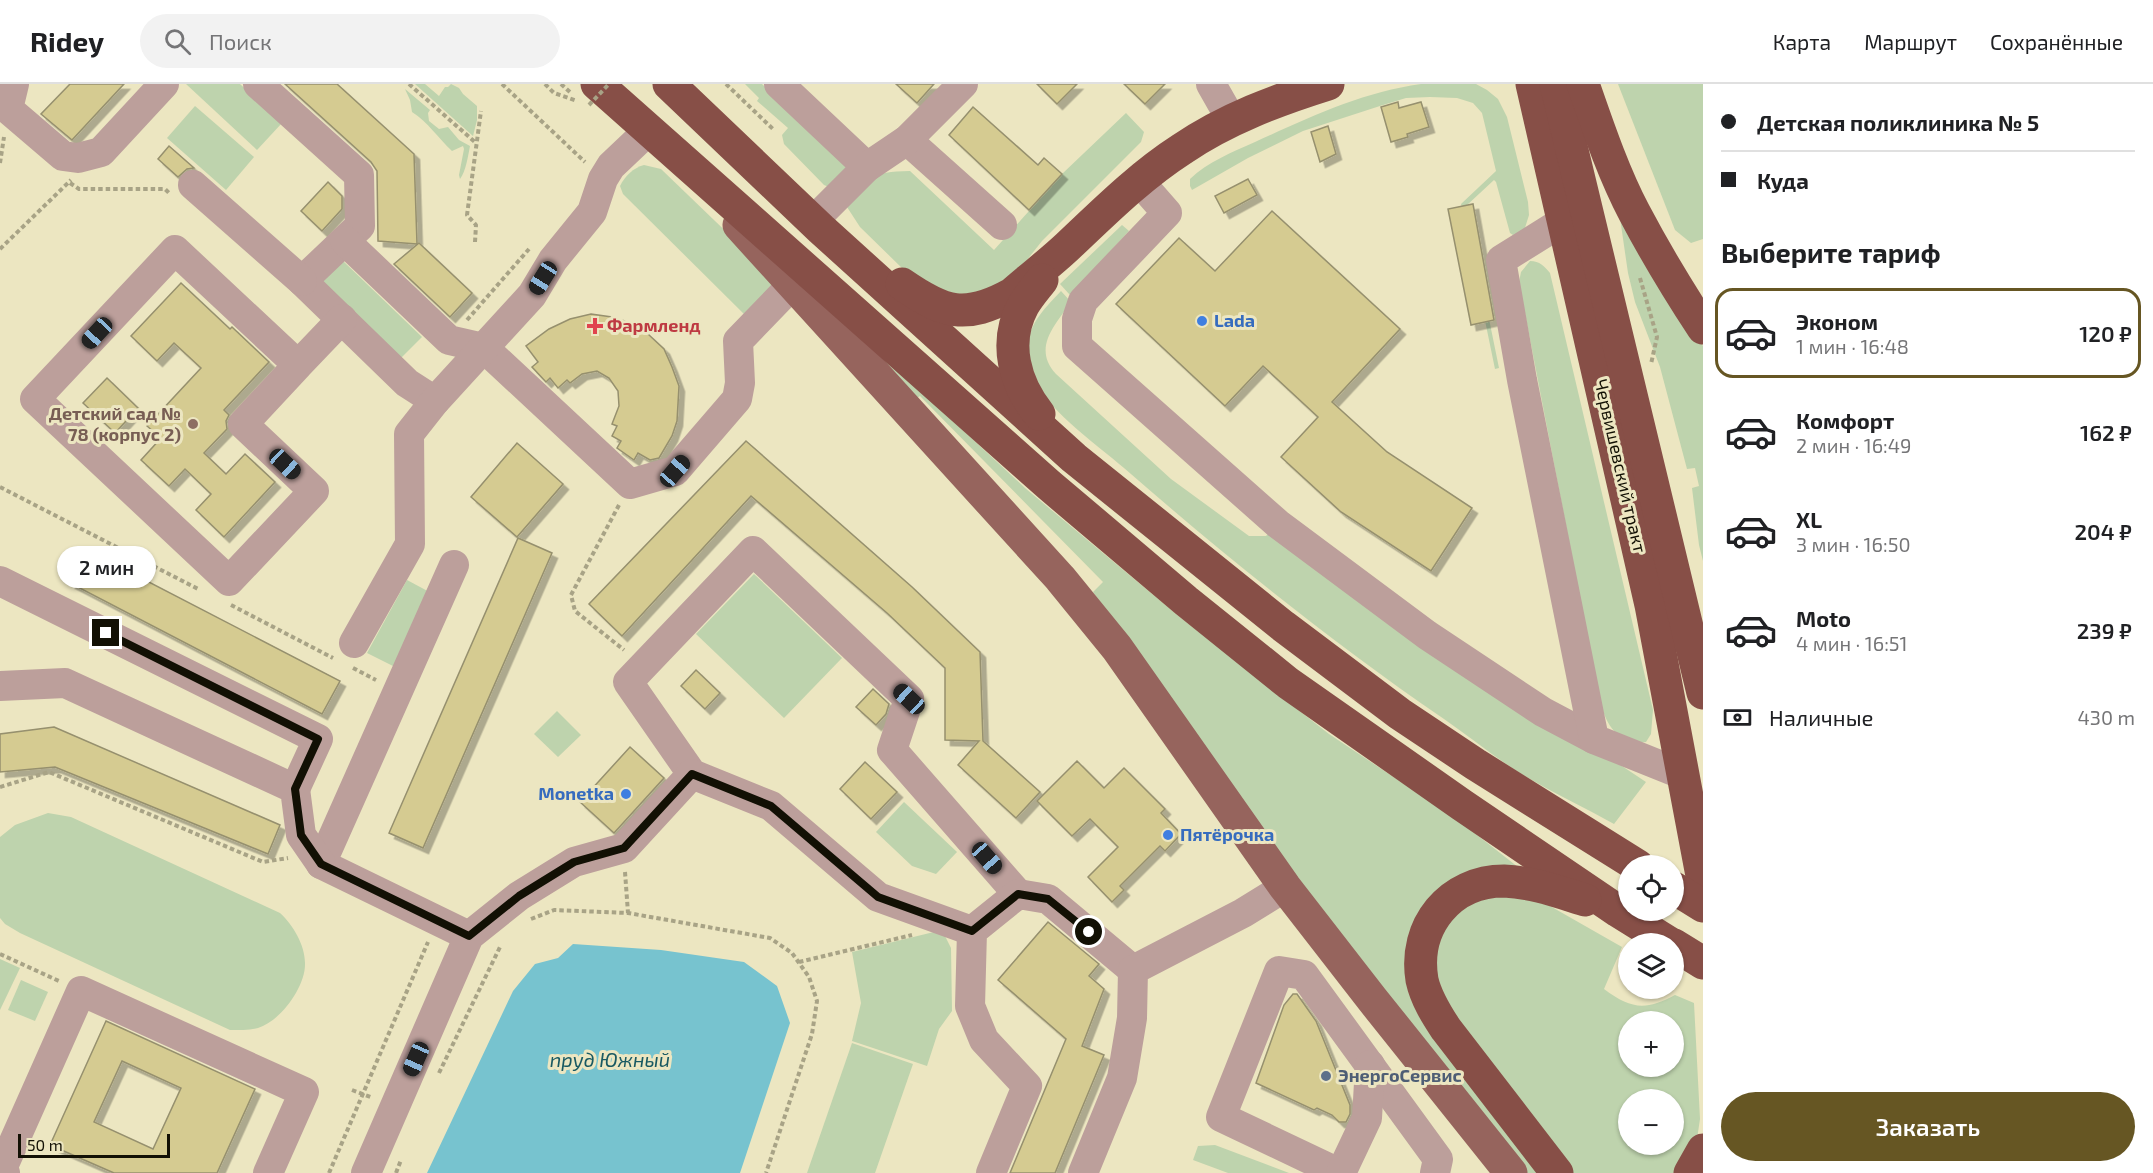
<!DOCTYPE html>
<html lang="ru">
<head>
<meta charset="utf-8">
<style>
  body { margin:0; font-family:"Exo 2",sans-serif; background:#f2f2f2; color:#202124; height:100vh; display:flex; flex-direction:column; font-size:22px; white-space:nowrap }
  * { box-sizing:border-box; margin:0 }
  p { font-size:20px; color:#757577 }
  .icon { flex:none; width:33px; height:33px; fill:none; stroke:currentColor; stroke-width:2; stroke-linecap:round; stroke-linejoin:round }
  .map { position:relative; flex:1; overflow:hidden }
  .drawer { display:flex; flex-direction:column; background:#fff; width:450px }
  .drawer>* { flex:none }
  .guide { display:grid; align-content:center; height:132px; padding:0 18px; background:#fff }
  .buttons { position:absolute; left:1618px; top:771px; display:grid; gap:12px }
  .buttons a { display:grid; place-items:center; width:66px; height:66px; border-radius:50%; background:#fff; box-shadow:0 2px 4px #0004; font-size:30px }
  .scale { position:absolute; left:18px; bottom:15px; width:152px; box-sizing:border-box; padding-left:6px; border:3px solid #121004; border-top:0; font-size:16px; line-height:21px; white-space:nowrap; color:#121004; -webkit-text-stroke:4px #ece6c1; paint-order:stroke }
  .end { position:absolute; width:27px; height:27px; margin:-14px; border:8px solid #121004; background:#fff; box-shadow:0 0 0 3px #fff }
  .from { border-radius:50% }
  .bubble { position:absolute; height:42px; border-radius:21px; background:#fff; box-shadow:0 2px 4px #0004; font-size:20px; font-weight:600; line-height:42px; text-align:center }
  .car { position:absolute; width:18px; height:36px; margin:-18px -9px; border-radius:8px; box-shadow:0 0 4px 2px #0007; background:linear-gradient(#222 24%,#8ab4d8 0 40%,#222 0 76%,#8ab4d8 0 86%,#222 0) }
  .guide b { display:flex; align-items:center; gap:21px; height:57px; font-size:22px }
  .guide b+b { border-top:2px solid #e0e0e0 }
  .guide i { width:15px; height:15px; background:#202124 }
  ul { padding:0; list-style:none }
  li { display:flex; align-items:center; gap:18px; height:90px; margin:0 12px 9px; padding:0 6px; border:3px solid transparent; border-radius:18px }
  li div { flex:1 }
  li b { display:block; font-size:22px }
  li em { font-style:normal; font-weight:600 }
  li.on { border-color:#665623 }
  li>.icon { width:54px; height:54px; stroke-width:1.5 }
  h2 { padding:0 18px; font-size:27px; line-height:72px }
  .pay { display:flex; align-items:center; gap:15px; height:66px; padding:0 18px; font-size:22px }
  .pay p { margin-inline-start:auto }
  .primary-button { display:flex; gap:12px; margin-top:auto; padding:12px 18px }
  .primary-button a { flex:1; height:69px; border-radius:36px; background:#665623; color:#fff; font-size:24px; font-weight:600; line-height:69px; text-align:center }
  header { display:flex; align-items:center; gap:36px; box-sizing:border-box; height:84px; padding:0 30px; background:#fff; border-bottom:2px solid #e0e0e0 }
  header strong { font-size:28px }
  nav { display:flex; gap:33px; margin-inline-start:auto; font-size:21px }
  .search { width:420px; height:54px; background:#f2f2f2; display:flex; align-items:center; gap:15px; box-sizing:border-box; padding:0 21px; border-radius:33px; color:#757577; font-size:22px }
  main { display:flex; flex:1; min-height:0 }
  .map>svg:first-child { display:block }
</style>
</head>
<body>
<header>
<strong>Ridey</strong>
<div class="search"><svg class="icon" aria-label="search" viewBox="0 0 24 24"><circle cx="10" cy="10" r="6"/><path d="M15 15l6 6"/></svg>Поиск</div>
<nav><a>Карта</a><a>Маршрут</a><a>Сохранённые</a></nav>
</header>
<main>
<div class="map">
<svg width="1703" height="1089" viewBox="0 0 1703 1089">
  <defs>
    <filter id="shadow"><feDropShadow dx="5.5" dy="5.5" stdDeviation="0" flood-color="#0004"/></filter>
  </defs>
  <rect width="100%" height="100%" fill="#ece6c1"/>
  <!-- green -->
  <g fill="#bed3ad" fill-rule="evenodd">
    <path d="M186 0H240L282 39 257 66Z"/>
    <path d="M415 0H425L439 12 445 3H448L451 0 459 4 463 10 477 22V36L473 52Z"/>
    <path d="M745 0H762L847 80V87L829 103 824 101 784 60 782 51 788 44 757 17 759 14Z"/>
    <path d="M1421 0H1476L1487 6 1498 15 1507 33 1528 118 1529 131 1524 147 1513 151 1510 149 1496 98 1494 96 1466 122 1499 284 1495 285 1461 120 1496 87 1482 29 1473 19 1457 14 1430 13 1406 14 1383 21 1303 47 1248 74 1192 106 1190 102V95C1207 78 1233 68 1255 58 1308 34 1362 8 1421 0Z"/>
    <path d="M1618 0H1703V155L1691 159 1675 146Z"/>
    <path d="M405 5 430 26 428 29 429 37 439 45 448 43 459 56 470 62C468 72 466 87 460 95L459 91 464 65 463 62 452 67C438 54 428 38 412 28L410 16Z"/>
    <path d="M195 22 254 73 226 106 167 54Z"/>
    <path d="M1126 29 1144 48 1141 58 1042 157 1007 201 960 216 905 187 860 143 847 123C872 93 869 88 910 87L994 166 1062 90Z"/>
    <path d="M644 81 661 85 768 188 774 203 746 232 623 110 620 102C625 92 633 84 644 81Z"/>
    <path d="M1620 134 1703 262V477L1699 461 1692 404 1699 402 1695 384 1687 385 1660 283 1635 218 1628 189Z"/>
    <path d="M1122 141 1129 147 1070 211 1060 200Z"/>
    <path d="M342 176 422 253 400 275 321 198Z"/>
    <path d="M1530 177C1540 177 1544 182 1550 189L1653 626 1651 650 1646 658C1616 661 1605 639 1599 613L1519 198 1521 188Z"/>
    <path d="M1061 207 1071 218C1055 241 1032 264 1056 290L1171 395 1249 452H1266L1270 448 1646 698 1614 740C1586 724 1557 711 1530 695 1500 678 1473 655 1444 635 1333 559 1226 473 1124 384 1095 359 1041 322 1031 287 1020 250 1037 232 1061 207Z"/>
    <path d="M834 226 1025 404 1181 534 1329 650 1458 736 1523 787 1412 855 1540 1089H1526L1269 760 1093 508 1103 498 920 312 917 314Z"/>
    <path d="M754 490 842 574 784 634 696 550Z"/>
    <path d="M407 496 435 511 401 586 367 569Z"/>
    <path d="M557 627 581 651 558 673 534 650Z"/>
    <path d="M904 718 957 768 936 790 912 782 876 748Z"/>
    <path d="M48 729 71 733 280 829C293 841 305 861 305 879 306 902 281 937 258 944 249 946 240 946 230 946L20 849 5 840 0 834V753L15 741Z"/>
    <path d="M1504 809 1543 818 1622 863 1604 905C1631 925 1645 927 1675 911L1694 919 1700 1035 1697 1055 1678 1089H1570L1443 922 1432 875 1449 834 1481 814ZM1629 938H1674V982H1629ZM1629 1016H1674V1060H1629Z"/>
    <path d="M942 846 951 864 952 927 939 945 927 982 852 957 861 919 852 868Z"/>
    <path d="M0 875 20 884 0 926Z"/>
    <path d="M21 896 48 908 35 937 8 926Z"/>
    <path d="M852 959 913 980 875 1089H807Z"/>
    <path d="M1215 1061 1289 1089H1228L1193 1076 1198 1062Z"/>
  </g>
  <!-- water -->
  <path fill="#77c3cf" d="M573 860 661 866 744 878 777 902 790 939 740 1089H427L513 907 535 880 558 874Z"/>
  <!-- building -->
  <g fill="#d5cb91" stroke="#96906e" stroke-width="1.5" fill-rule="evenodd" filter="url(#shadow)">
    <path d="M70 0H124L72 56 41 30Z"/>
    <path d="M285 0H337L414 70 417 160 378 157 377 87 371 78Z"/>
    <path d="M896 0H934L917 19Z"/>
    <path d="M1037 0H1077L1057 20Z"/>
    <path d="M1124 0H1165L1145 20Z"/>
    <path d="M1398 18 1399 24 1421 18 1429 43 1407 50 1408 53 1391 58 1381 23Z"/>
    <path d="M973 23 1038 81 1044 74 1062 90 1029 126 949 51Z"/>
    <path d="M1328 42 1336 70 1320 78 1311 48Z"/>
    <path d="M169 62 194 84 187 85 178 93 158 75Z"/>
    <path d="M1248 95 1257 111 1224 129 1215 112Z"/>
    <path d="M328 98 342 112V125L322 147 301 127Z"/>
    <path d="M1473 120 1494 236 1471 241 1448 125Z"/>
    <path d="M1272 127 1400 245 1332 318 1387 368 1472 424 1431 487 1341 428 1281 373 1318 333 1263 282 1225 322 1116 220 1179 154 1215 187Z"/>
    <path d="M419 159 472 209 450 233 394 180Z"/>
    <path d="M181 199 230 245 232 243 269 278 224 326 229 331 226 337 227 345 204 369 226 390 245 370 275 398 224 453 196 426 211 410 185 385 169 402 141 376 161 354 147 342 201 284 174 259 157 277 131 252Z"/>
    <path d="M591 230 612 233 631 239 648 250 664 265 672 283 679 302 677 337 672 352 659 374 650 376 638 369 634 376 617 364 621 357 612 352 617 342 612 340 619 322 618 307 609 294 597 287 582 290 570 299 567 296 558 304 550 294 546 298 532 283 538 278 526 262 549 245 570 235Z"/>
    <path d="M107 294 138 324 115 349 83 319Z"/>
    <path d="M746 357 912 503 980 568 983 657 1040 708 1016 734 958 681 979 657 945 656V584L887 529 751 412 622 552 589 520Z"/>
    <path d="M517 359 563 400 517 453 471 413Z"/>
    <path d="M518 454 552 469 423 764 389 749Z"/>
    <path d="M87 466 340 597 322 630 70 499Z"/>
    <path d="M696 586 720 609 705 625 681 602Z"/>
    <path d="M873 605 889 620 886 630 876 641 856 623Z"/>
    <path d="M54 643 280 741 268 770 55 683 0 688V650Z"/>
    <path d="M630 663 664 694 614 749 580 718Z"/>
    <path d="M1077 677 1104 704 1124 684 1165 725 1161 729 1181 750 1165 767 1160 762 1120 802 1124 806 1112 818 1088 793 1118 763 1090 735 1072 752 1037 717Z"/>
    <path d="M865 678 897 708 871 735 840 705Z"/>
    <path d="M1048 838 1099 880 1089 892 1104 905 1082 962 1104 971 1055 1089H1010L1066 955 998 896Z"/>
    <path d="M1293 910H1297L1316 937 1350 1021V1030L1346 1038H1339L1332 1031 1317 1024 1314 1026 1256 999 1284 921Z"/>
    <path d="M106 937 255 1005 217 1089H114L50 1061ZM122 977 181 1004 153 1065 94 1038Z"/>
  </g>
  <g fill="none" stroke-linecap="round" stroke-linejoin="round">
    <!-- path -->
    <g stroke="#a8a386" stroke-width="4" stroke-dasharray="4.5 3" stroke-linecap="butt">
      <path d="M409 0 476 59"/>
      <path d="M502 0 585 78"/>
      <path d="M545 0 554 9 577 17"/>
      <path d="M561 0 572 10"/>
      <path d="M726 0 774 46"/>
      <path d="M0 79 4 53"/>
      <path d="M70 99 79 105H165L169 109"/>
      <path d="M475 158 476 141 467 131 481 27"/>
      <path d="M0 165 71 96"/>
      <path d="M1640 194 1657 253 1651 280"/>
      <path d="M467 236 529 165"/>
      <path d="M0 403 200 506"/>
      <path d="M619 421 571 511 575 527 624 566"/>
      <path d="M231 521 333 574"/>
      <path d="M353 584 376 596"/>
      <path d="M0 703 49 688 263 778 288 774"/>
      <path d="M625 788 628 829"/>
      <path d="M531 835 554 826 628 829 770 854 792 869 809 893 817 917 812 950 766 1089"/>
      <path d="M0 870 59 897"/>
      <path d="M799 878 912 851"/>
      <path d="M439 989 501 861"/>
      <path d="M352 1006 373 1014"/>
      <path d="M329 1089 428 858"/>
      <path d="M396 1089 401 1076"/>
    </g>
    <!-- minor -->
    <g stroke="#bc9f9b" stroke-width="30">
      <path d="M14 0 8 25 63 72 78 74 101 68 164 0"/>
      <path d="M258 0 359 91 360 142 302 197 407 299 435 317"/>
      <path d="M779 0 867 83"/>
      <path d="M1211 0 1232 37"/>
      <path d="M907 56 1002 141"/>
      <path d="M1139 97 1167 129 1083 217 1077 235V262L1278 440 1427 551 1543 628 1594 655"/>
      <path d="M193 101 302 197"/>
      <path d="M1565 136 1501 176 1522 296 1594 655 1684 691"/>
      <path d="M813 137 867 83 907 56 963 0"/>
      <path d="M345 157 449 256 484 264 630 400 675 387 737 315 740 299 738 257 792 201"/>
      <path d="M298 281 243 340 314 407 229 497 35 315 175 166 298 281 342 235"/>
      <path d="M454 481 321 780 469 852"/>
      <path d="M0 497 318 655 295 705"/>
      <path d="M354 559 410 460 409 350 435 317 532 211 553 176 592 128 603 95 611 82 649 46"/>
      <path d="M0 602 65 599 295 705 301 751 321 780"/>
      <path d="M972 847 878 813 771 722 692 690 628 598 753 467 909 615 892 666 1018 810"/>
      <path d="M5 1089 1 1087 81 907 304 1008 268 1089"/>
      <path d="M366 1089 469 852 519 812 574 778 624 764 692 690"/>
      <path d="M991 1089 1027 1002 984 956 970 922 972 847 1018 810 1048 815 1133 886"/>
      <path d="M1083 1089 1122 994 1132 934 1133 886 1243 829 1285 803"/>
      <path d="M1339 1089 1221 1033 1279 887 1304 891 1438 1075 1435 1089"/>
      <path d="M1341 1089 1367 1034 1370 981"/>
    </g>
    <!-- major -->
    <path stroke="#96645d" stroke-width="33" d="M739 141 1060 494 1117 564 1285 803 1372 915 1511 1089"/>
    <!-- highway -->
    <g stroke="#874f47" stroke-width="33">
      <path d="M597 0 1049 401 1186 517 1288 599 1462 721 1618 827 1671 860"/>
      <path d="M669 0 821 145 1074 374 1283 542 1400 630 1475 680 1638 782"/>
      <path d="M1532 0 1651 521 1703 797"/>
      <path d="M1556 0 1703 609"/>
      <path d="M1583 0C1598 43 1613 88 1634 128 1655 168 1678 206 1703 244"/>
      <path d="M902 200C944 229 965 236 1012 210 1030 194 1050 179 1068 162 1104 128 1140 92 1182 65 1226 35 1277 16 1328 0"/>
      <path d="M1039 330C1015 300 1003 259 1023 222 1028 213 1036 204 1042 196"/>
      <path d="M1674 804 1703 822"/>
      <path d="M1674 861 1703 879"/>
      <path d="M1557 1089 1446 945C1436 930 1426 914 1422 896 1413 842 1450 797 1504 797 1532 798 1559 808 1585 816"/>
      <path d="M1690 1089 1703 1066"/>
    </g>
    <!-- path-bridge -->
    <path stroke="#a8a386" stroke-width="4" stroke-dasharray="4.5 3" stroke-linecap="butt" d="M589 21 609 0"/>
  </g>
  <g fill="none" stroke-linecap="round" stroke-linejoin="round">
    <!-- route -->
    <path stroke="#121004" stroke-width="8" d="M106 549 318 655 295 705 301 751 321 780 469 852 519 812 574 778 624 764 692 690 771 722 878 813 972 847 1018 810 1048 815 1089 848"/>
  </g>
  <!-- markers -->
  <g fill="#3f7fe0" stroke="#ece6c1" stroke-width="2">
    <circle cx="1202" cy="237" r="6"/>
    <circle cx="626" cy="710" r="6"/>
    <circle cx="1168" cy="751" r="6"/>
  </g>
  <path fill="#e0444e" stroke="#ece6c1" stroke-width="2" d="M592 233h6v6h6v6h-6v6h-6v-6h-6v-6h6z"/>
  <circle fill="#8d6e63" stroke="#ece6c1" stroke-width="2" cx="193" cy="340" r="6"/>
  <circle fill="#5c6f8a" stroke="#ece6c1" stroke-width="2" cx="1326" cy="992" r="6"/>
  <g text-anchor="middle" stroke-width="6" stroke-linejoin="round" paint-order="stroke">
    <!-- shop labels -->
    <g font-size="18" font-weight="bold" fill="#366cbe" stroke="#ece6c1" text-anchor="start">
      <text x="1214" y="243">Lada</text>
      <text x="614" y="716" text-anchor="end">Monetka</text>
      <text x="1180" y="757">Пятёрочка</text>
    </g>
    <!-- health labels -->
    <g font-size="18" font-weight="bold" fill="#be3a42" stroke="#ece6c1" text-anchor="start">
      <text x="607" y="248">Фармленд</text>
    </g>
    <!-- education labels -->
    <g font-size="18" font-weight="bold" fill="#785e54" stroke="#ece6c1" text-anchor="end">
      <text x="181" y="336">Детский сад №<tspan x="181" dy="21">78 (корпус 2)</tspan></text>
    </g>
    <!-- street labels -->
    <g font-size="18" fill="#121004" stroke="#ece6c1">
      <text transform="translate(1620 382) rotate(77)" y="6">Червишевский тракт</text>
    </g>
    <!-- service labels -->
    <g font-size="18" font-weight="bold" fill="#4e5e75" stroke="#ece6c1" text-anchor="start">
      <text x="1338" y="998">ЭнергоСервис</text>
    </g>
    <!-- water labels -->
    <g font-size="20" font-style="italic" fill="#195962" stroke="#ece6c1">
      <text x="610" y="983">пруд Южный</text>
    </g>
  </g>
</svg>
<div class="buttons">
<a><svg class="icon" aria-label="locate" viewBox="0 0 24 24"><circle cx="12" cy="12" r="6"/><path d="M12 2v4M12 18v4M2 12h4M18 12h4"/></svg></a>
<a><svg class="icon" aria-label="layers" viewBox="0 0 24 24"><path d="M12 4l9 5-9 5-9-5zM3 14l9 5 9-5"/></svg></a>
<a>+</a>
<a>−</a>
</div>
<div class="scale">50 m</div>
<i class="end from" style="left:1089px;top:848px"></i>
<i class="end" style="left:106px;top:549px"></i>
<div class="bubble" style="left:57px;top:462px;width:99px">2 мин</div>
<i class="car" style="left:543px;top:194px;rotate:212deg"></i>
<i class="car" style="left:97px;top:249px;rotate:223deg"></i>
<i class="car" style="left:285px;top:380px;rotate:133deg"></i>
<i class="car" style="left:675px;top:387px;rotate:41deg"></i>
<i class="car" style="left:909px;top:615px;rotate:313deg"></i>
<i class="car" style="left:987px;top:774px;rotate:139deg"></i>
<i class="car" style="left:416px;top:975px;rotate:204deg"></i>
</div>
<section class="drawer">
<div class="guide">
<b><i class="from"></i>Детская поликлиника № 5</b>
<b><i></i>Куда</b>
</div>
<h2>Выберите тариф</h2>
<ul>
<li class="on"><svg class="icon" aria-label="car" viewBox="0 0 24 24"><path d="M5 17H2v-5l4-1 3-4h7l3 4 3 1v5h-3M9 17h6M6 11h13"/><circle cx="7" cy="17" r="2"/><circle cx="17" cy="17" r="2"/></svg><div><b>Эконом</b><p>1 мин · 16:48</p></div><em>120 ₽</em></li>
<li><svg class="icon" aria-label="car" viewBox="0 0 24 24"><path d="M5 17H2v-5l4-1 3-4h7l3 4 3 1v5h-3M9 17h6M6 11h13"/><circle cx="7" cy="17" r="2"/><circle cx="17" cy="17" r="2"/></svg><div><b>Комфорт</b><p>2 мин · 16:49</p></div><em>162 ₽</em></li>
<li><svg class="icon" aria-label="car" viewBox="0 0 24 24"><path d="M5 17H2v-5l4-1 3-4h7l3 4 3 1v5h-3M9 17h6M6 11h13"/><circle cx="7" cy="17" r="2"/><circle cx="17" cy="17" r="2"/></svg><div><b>XL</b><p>3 мин · 16:50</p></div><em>204 ₽</em></li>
<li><svg class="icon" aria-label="car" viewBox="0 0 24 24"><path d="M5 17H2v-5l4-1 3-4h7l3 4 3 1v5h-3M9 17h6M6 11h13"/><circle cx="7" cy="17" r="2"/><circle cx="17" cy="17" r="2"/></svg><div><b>Moto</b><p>4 мин · 16:51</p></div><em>239 ₽</em></li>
</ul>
<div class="pay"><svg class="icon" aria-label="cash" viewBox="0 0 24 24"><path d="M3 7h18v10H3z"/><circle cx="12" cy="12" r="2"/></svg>Наличные<p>430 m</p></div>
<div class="primary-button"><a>Заказать</a></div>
</section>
</main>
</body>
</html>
